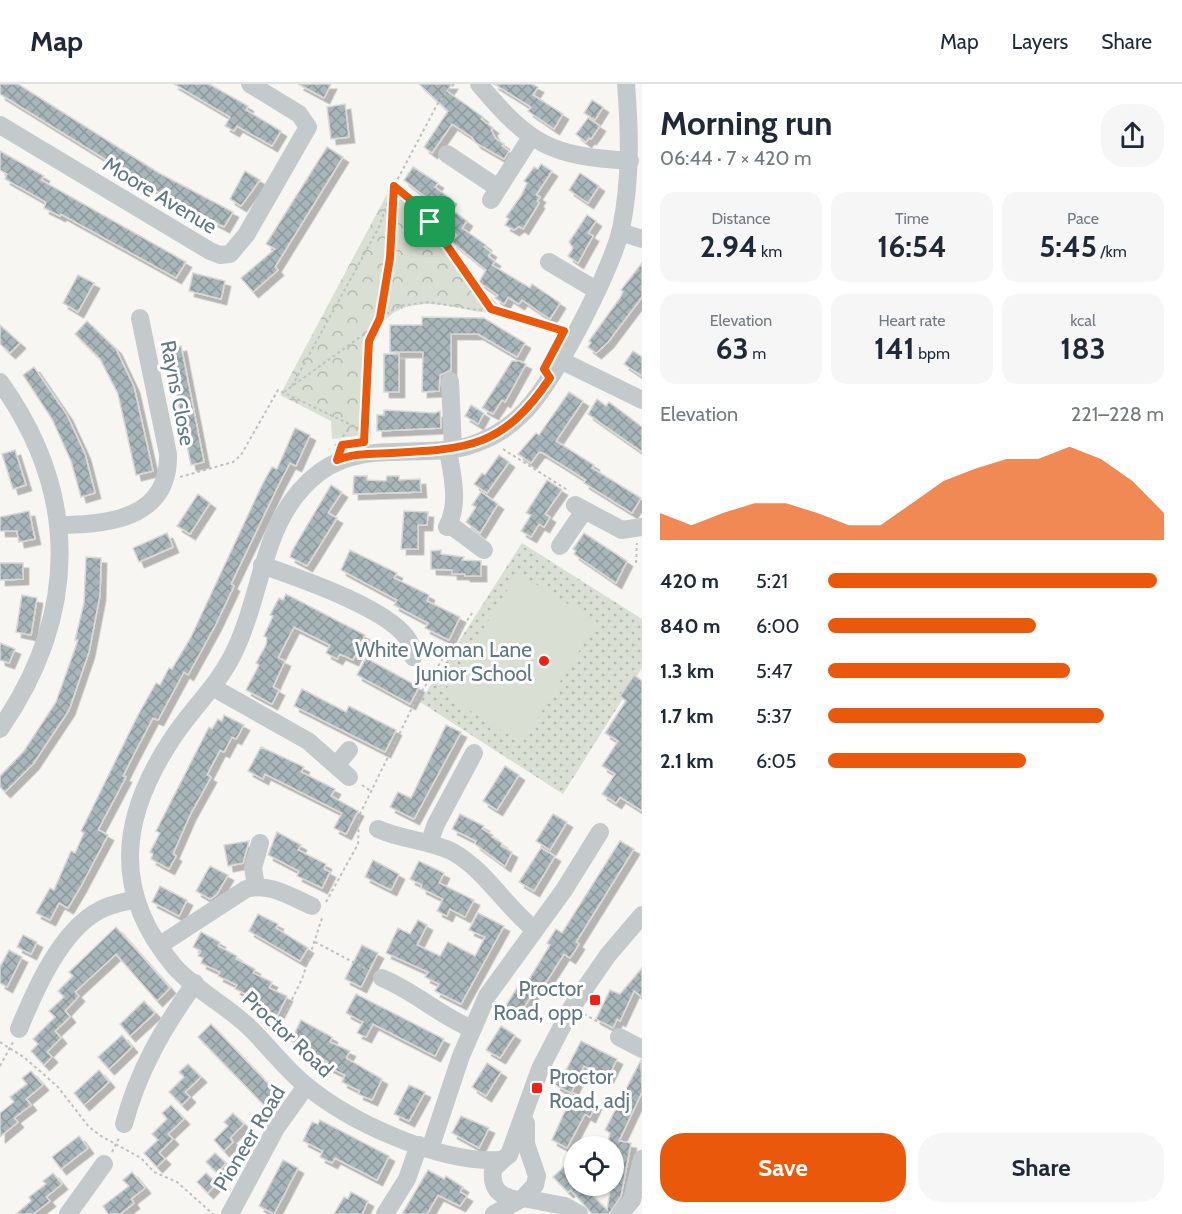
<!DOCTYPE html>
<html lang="en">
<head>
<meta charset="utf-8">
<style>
	:root { --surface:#fff; --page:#f6f6f7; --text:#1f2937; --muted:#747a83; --line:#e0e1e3; --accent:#ea580c }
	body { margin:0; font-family:Cabin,sans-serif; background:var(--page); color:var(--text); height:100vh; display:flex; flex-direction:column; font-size:22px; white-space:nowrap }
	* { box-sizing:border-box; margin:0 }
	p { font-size:20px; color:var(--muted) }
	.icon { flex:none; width:33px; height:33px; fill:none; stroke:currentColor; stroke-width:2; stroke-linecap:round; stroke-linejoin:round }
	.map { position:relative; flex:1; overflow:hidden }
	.drawer { display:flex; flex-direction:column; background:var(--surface); width:540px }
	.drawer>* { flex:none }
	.fabs { position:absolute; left:564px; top:1052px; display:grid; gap:12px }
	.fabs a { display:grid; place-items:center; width:60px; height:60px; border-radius:50%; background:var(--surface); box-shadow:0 2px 4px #0004; font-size:30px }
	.pin { position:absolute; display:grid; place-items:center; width:51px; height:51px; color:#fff; margin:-26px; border-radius:12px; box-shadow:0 3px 9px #0006 }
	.round { display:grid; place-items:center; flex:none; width:63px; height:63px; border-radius:24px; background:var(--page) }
	.summary { display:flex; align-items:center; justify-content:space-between; height:102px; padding:0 18px }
	h1 { font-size:33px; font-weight:700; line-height:45px }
	.figures { display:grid; grid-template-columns:repeat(3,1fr); gap:9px; height:102px; padding:6px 18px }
	.figures div { display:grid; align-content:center; border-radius:15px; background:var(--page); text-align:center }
	.figures b { font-size:30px; font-weight:700 }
	.figures small { font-size:16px; font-weight:400 }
	.figures p { font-size:16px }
	.chart { height:168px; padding:12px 18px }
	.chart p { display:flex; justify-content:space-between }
	.chart svg { width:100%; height:108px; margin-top:6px; fill:var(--accent); opacity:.7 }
	.cta { display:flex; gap:12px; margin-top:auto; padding:12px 18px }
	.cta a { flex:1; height:69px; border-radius:24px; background:var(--accent); color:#fff; font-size:24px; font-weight:700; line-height:69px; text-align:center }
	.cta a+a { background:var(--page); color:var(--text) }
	ul { padding:0 18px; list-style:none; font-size:20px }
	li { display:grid; grid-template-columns:96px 72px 1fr; align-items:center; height:45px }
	li i { height:15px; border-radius:8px; background:var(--accent) }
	header { display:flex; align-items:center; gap:36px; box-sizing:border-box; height:84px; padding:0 30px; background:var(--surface); border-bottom:2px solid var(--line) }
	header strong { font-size:28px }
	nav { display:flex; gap:33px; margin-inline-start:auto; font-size:21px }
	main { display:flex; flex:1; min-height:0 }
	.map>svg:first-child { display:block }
	.grass { fill:url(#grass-dots) }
	.park { fill:url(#park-crowns) }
	.garden { fill:#dadfd3 }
	.building { fill:url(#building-cross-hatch); stroke:#d8d8d5; stroke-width:1.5; filter:url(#shadow) }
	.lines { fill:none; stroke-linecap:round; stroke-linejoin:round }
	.path { stroke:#bdc1c2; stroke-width:2; stroke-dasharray:3 3; stroke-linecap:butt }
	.minor { stroke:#c4cacc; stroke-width:18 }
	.route-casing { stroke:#fff; stroke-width:12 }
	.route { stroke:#ea580c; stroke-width:8 }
	.poi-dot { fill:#f61e14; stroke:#fff; stroke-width:2 }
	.labels { text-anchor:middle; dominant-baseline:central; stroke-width:6; stroke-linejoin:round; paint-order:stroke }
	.street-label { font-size:21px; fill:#5e7981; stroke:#fff }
	.poi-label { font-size:21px; fill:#5e7981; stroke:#fff; text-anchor:end }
</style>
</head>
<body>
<header>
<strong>Map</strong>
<nav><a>Map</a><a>Layers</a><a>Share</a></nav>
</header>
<main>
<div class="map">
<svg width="642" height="1130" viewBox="0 0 642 1130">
	<defs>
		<pattern id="grass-dots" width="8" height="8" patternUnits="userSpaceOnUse" patternTransform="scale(1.5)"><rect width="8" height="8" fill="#dadfd3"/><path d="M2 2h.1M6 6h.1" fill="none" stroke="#b4bab1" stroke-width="1.8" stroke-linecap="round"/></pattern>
		<pattern id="park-crowns" width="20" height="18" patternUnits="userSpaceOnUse" patternTransform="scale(1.5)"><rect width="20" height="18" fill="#dadfd3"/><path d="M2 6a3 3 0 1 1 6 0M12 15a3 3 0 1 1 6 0" fill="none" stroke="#b4bab1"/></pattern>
		<pattern id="building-cross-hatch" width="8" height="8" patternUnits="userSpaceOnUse" patternTransform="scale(1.5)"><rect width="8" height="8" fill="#a9b6b9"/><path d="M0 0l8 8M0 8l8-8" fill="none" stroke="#8d999c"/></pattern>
		<filter id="shadow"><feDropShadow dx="5.5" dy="5.5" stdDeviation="0" flood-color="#0004"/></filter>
	</defs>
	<rect width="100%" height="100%" fill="#f7f6f3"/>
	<!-- grass -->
	<path class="grass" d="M522,459L642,535V584L563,710L420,618Z"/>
	<!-- park -->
	<path class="park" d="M394,97L426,124L461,171L478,199L502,225L499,229C475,230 454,220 430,220C354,220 370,296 371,350L332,355L331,337L280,311Z"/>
	<!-- garden -->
	<path class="garden" d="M518,489L597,538L522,659L443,610Z"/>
	<!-- building -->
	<g class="building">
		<path d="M0,0H18L159,89L233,128L224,143L158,108L0,10Z"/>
		<path d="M174,0H209L248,22L246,26L281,47L272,62L237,42L234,47L225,42L230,33Z"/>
		<path d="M298,0H331L324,14Z"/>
		<path d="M419,0H452L447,7L483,33L481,35L493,44L491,46L496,55L504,60L502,62L509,67L504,75L476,59L472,53L452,40L432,69L424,63L448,27Z"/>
		<path d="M494,0H532L538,3L533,11L563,30L554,45L528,27L531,23Z"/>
		<path d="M592,16L603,23L595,36L584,29Z"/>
		<path d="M345,20L349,53L331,55L327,23Z"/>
		<path d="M588,34L600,42L591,55L589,54L586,58L576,50Z"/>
		<path d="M327,63L343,73L275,183L278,186L253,208L241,194L275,165L266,160Z"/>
		<path d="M0,67L44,92L41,96L186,178L176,194L61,130L60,132L44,124L46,118L5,95L7,90L0,86Z"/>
		<path d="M541,80L552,87L536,111L540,113L537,117L539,119L523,145L519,142L514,146L505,141L509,135L506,133L521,112L527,99L524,97L534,83L538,85Z"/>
		<path d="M413,83L438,99L435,103L451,115L441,130L424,118L427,114L404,96Z"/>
		<path d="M245,87L260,96L241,122L230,115Z"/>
		<path d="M580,89L599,102L588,119L569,106Z"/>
		<path d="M448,123L467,137L462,144L486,161L484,163L491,168L488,172L495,177L492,181L530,204L532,200L560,219L550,235L522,216L519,220L508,213L504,220L495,214L498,211L479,198L486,186L452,158L457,151L448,145L452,140L441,132Z"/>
		<path d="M587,131L596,137L588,149L593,152L578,179L568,172L573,164L569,158Z"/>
		<path d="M642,179V213L608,258L596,269L588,263L591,259L589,257L620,214L623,208L621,206Z"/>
		<path d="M193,189L225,197L221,215L189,207Z"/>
		<path d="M78,191L94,199L78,228L63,219Z"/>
		<path d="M422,233L484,234L525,259L517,273L478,250H451V286L440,291L439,307L422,308L423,268H390V241H422Z"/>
		<path d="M87,237L116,265L134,303L153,387L136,391L118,310L100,275L75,250Z"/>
		<path d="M0,241L20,259L10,269L0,260Z"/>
		<path d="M181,262L204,378L191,381L167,265Z"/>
		<path d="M633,267L642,273V292L624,280Z"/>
		<rect x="384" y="270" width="15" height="38"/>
		<path d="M512,277H520L526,280L505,318L502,316L493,330L482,324Z"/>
		<path d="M34,283L67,331L85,370L95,409L81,413L71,377L52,335L23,291Z"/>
		<path d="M569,308L583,317L556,357L594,381L592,384L641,414L632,429L584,399L586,396L543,369L539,368L531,379L518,370L536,349L539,351Z"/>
		<path d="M597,315L606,322L609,318L642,343V368L588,330Z"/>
		<path d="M471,321L484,329L478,340L465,332Z"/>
		<path d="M384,326L435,329L440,327L441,344L377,347V331H384Z"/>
		<path d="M295,344L310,351L296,382L290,379L279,400L231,500L234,502L215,542L188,591L184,588L158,636L153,634L134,670L123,692L126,693L98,746L108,751L81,802L68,824L59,819L50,836L36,829L50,804L54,806L71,767L75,769L84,749L81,747L88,733L137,633L156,599L160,601L169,584L172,585L191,553L262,401L272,383L277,385Z"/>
		<path d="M15,366L26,401L13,405L2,370Z"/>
		<path d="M499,371L509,378L487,409L474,400L482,389L485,391Z"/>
		<path d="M354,392H367V396L386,397L387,392H399V396L420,395L421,408L353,410Z"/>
		<path d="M547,396L562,406L545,430L550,433L544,443L539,440L531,453L521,447L531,431L526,429Z"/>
		<path d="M331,401L342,408L328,429L337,434L307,482L290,473L292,467Z"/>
		<path d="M481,408L498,420L480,449L466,438L476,423L472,421Z"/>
		<path d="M198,410L210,419L190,450L177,442Z"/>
		<path d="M29,427L35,455L19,458L17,447H0V433Z"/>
		<path d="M404,427L428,428L427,441H418V465H401Z"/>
		<path d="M167,449L173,463L139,478L133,464Z"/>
		<path d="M584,449L627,477L616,499L574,470L576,467L573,465Z"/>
		<path d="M350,466L397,489L394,494L429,511L427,517L460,533L449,556L425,544L428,539L394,521L397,516L341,486Z"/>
		<path d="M441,466V470L464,473L462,476L481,477V492H465V490H452V486L431,485V467Z"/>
		<path d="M86,473L101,474L100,511L89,568L69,626L33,680L5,708L0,703V692L24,667L56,618L78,556H75L84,519Z"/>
		<path d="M0,479H23V495L0,496Z"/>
		<path d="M286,510L365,551L353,576L340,570L337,575L326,569L330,561L294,543L278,574L285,577L273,603L279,606L272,620L246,606L259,581L256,579L266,561L267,554L264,552L273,532L270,531L279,514L283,516Z"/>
		<path d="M22,511L37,514L31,551L16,548Z"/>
		<path d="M0,559L15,565L9,579L0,576Z"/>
		<path d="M366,574L419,603L410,620L357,591Z"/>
		<path d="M634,591L642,597V727L620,713L616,719L602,710L615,690L602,682L618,657L605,649L626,617L620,612Z"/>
		<path d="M302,605L346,628L349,622L396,646L385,668L294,622Z"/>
		<path d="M224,631L244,641L236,655L232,653L224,668L220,666L207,691L211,693L190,731L173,770L176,772L169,785L151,775L153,770L150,768L160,749L156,747L209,643L212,645L218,635L222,637Z"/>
		<path d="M446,641L461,648L414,735L390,723L398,708L411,714Z"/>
		<path d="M261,663L304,683L301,688L335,705L331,712L358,727L346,750L334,744L342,729L265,690L263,695L248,687Z"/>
		<path d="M505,682L519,691L497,726L483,717Z"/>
		<path d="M460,730L484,742L482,745L493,751L492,753L502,759L501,762L512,768L505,782L475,760L476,757L452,745Z"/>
		<path d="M553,730L567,738L550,766L536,757Z"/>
		<path d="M277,748L301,761L298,766L326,780L324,785L330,788L322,804L297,792L299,787L268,771Z"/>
		<path d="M249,757L243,779L228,782L224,761Z"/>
		<path d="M620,757L634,765L576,858L579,860L570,874L564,870L543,903L539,900L519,931L505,923L520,899L525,902L550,861L547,859L556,845L562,849Z"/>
		<path d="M541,764L555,772L534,807L519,798Z"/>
		<path d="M373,776L399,790L391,806L365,793Z"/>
		<path d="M419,777L444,789L439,799L474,816L465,833L450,825L447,832L437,827L443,815L421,804L422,801L410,795Z"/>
		<path d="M210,782L228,791L217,810L210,815L196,807Z"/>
		<path d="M160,802L187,816L179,832L152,818Z"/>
		<path d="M478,829L504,842L461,920L435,907L439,900L425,893L428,888L386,869L398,844L410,850L418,836L427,841L417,861L440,872L448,858L475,872L485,853L469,846Z"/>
		<path d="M258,830L278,840L276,844L308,864L300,877L249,847Z"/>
		<path d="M116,843L170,904L157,917L116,870L75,908L79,912L65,927L70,933L55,947L61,954L47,968L52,973L44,981L31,967L38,960L33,955L55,933L49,927L64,913L58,907L73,892L69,888Z"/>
		<path d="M201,848L220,858L218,862L237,872L236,875L255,885L253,889L272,898L269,904L287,912L277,932L252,918L254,914L235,905L237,901L218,892L220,888L201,879L203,874L198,872L201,867L193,863Z"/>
		<path d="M23,851L37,858L31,870L17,863Z"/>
		<path d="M362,861L378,869L361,903L345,895Z"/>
		<path d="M9,866L22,873L7,903L0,899V883Z"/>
		<path d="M642,884V913L634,907L620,937L617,935L613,944L596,935L610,906L620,910Z"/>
		<path d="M356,910L444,955L435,972L373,940L366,953L357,949L363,938L346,929Z"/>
		<path d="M144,917L155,929L130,952L120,940Z"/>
		<path d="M301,936L332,953L330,958L350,967L346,974L382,995L372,1016L358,1010L360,1007L342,998L345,991L326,982L328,978L291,957Z"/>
		<path d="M211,940L276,1008L264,1021L198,953Z"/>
		<path d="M501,942L515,951L500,974L486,966Z"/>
		<path d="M122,951L132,963L109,985L98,973Z"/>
		<path d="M581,957L617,975L608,993L584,982L571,1009L555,1001L561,989L564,990Z"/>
		<path d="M641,976L642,1008L619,1057L631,1059L621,1112L609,1130H592L571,1106L568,1108L553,1093L569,1078L574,1084V1101H582L607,1126L611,1101H614V1062H607L610,1049L605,1046Z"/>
		<path d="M487,979L501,988L486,1012L472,1003Z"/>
		<path d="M188,980L201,993L185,1008L190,1013L182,1021L169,1008L184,993L179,988Z"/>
		<path d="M99,986L109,998L84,1021L74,1009Z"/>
		<path d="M31,987L43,1001L26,1015L31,1021L14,1034L18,1038L0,1053V1029L14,1018L10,1013L27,1000L22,994Z"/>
		<path d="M409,1001L425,1008L409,1037L394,1030Z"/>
		<path d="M573,1009L596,1020L590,1033L585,1030L567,1064L552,1056Z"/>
		<path d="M171,1021L184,1035L168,1050L173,1055L159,1069L165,1075L157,1083L144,1069L158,1056L152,1050L167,1035L162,1029Z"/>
		<path d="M233,1029L244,1040L230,1054L233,1058L224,1067L214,1056L228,1042L224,1038Z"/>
		<path d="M461,1032L489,1044L479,1064L452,1049Z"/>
		<path d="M320,1036L389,1072L377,1096L335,1074L332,1079L320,1073L323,1067L303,1057L312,1038L318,1040Z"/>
		<path d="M79,1052L88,1064L61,1085L52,1073Z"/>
		<path d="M215,1069L226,1079L217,1089L206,1078Z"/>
		<path d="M283,1076L298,1084L274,1130L259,1122Z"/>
		<path d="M428,1086L444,1095L446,1092L463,1103L460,1108L467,1112L460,1122L438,1111L427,1130H402Z"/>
		<path d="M132,1088L145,1104L131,1115L134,1119L120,1130H108L103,1122L129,1102L123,1096Z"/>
		<path d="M53,1089L62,1100L46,1113L50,1117L33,1130H16L31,1117L29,1113L46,1100L43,1097Z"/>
		<path d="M206,1089L217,1099L208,1109L197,1098Z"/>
		<path d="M351,1108L368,1117L362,1130H334L344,1113L348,1115Z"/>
	</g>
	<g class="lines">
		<!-- path -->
		<g class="path">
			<path d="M454,0L438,19L394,102L421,125L490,225"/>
			<path d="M380,234L390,174L394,109"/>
			<path d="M292,302L378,145L394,102"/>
			<path d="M284,308L374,243"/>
			<path d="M364,356L369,257L380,234L399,222L429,218L477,226L491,225L559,245"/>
			<path d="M335,362L352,341"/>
			<path d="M503,365L569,407"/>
			<path d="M180,393L233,378L241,371L278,306L364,347"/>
			<path d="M636,479L637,459"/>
			<path d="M362,701L372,708"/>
			<path d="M326,818L358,760L359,732L415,618L472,529"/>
			<path d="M315,858L368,886"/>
			<path d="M584,930L607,943"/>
			<path d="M276,948L302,895L322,834"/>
			<path d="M0,958L25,974L58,1003L89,1043L101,1052L141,1074L154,1088L177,1098L213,1130"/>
			<path d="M0,982L13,958"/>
			<path d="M112,1068L119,1054"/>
		</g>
		<!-- minor -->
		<g class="minor">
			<path d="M479,0C530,61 550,72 630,77"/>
			<path d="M0,41L210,167L220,171L230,170L246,151L308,43L299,30L250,0"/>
			<path d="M447,70L498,104"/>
			<path d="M491,116L531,53"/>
			<path d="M620,148L642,155"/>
			<path d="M549,178L596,206"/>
			<path d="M560,276L642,316"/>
			<path d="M450,297L453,365"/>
			<path d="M0,298C81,411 78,532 0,645"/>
			<path d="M575,421L622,446L642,443"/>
			<path d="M449,440L484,466"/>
			<path d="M58,441C109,441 170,434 168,370L140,234"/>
			<path d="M447,443C460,420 452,390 448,366"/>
			<path d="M560,462L584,427"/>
			<path d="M262,481C296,493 395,526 410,559C412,563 412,569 413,573"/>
			<path d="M214,604L308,657L349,693"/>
			<path d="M337,680L349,666"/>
			<path d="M378,745C402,756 429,756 453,768C485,786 505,822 534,845"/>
			<path d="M429,759L436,740L474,669"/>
			<path d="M256,802L253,784L260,759"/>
			<path d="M160,861L246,805C269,798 291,813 312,822"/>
			<path d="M382,894C414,907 439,931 472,945"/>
			<path d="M19,945C35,906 61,846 100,826C111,820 124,818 136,815"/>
			<path d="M619,953L642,965"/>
			<path d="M124,1040C138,987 163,944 195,899"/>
			<path d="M430,1065L461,972L487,912L564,806L600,748"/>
			<path d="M509,1071L540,985L572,923L608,871L642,831"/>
			<path d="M507,1072L493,1085C491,1104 498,1112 517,1116"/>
			<path d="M500,1076C439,1079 351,1039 304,1000C284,983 269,963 251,945C228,922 195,906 174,882C112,808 120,735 170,658C191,624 219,602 236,564C264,505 262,431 320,388C362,356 419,375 468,362C487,356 506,346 520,332C552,303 611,188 621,145C631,96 630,49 626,0"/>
			<path d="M523,1114L565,1122L579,1130"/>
			<path d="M68,1130L104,1080"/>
			<path d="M230,1130L276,1044L306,1002"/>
			<path d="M385,1130L407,1095L419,1061"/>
			<path d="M494,1130L523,1114L535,1101L537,1092L526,1060V1039"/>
			<path d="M620,1130L632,1116L642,1075"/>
		</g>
	</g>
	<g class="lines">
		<!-- route casing -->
		<g class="route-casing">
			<path id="route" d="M394,102L421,124L491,225L564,247L544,285L550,294C504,363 469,365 392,369C373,370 354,369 337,376L342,361L364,358L369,257L380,234L390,174Z"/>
		</g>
		<!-- route -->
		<use href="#route" class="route"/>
	</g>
	<!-- markers -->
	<g class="poi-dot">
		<circle cx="544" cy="577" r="6"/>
		<rect x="589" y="910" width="12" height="12" rx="3"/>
		<rect x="531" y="998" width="12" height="12" rx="3"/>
	</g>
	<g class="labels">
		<!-- street labels -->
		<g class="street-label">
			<text transform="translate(160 111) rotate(31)">Moore Avenue</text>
			<text transform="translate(178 309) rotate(79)">Rayns Close</text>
			<text transform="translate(288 950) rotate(43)">Proctor Road</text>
			<text transform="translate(249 1054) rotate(-59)">Pioneer Road</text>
		</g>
		<!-- poi labels -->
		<g class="poi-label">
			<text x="532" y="565">White Woman Lane<tspan x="532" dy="24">Junior School</tspan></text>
			<text x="583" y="904">Proctor<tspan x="583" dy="24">Road, opp</tspan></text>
			<text x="549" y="992" text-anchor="start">Proctor<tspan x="549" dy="24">Road, adj</tspan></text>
		</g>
	</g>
</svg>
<div class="fabs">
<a><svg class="icon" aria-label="locate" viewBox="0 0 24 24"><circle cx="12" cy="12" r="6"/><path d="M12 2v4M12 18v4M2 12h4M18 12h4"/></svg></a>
</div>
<div class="pin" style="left:430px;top:138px;background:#1e9e55"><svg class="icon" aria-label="arrive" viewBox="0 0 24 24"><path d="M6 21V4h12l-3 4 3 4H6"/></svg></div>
</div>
<section class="drawer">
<div class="summary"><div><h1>Morning run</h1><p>06:44 · 7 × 420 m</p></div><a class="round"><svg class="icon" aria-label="share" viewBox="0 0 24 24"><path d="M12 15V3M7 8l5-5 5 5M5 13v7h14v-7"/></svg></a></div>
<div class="figures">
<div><p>Distance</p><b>2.94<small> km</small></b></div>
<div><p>Time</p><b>16:54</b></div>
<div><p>Pace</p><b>5:45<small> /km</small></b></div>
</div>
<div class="figures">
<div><p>Elevation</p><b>63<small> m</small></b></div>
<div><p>Heart rate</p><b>141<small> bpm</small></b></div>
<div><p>kcal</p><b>183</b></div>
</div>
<div class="chart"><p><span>Elevation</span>221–228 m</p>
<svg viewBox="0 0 160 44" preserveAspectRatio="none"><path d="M0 44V33L10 38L20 33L30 29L40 29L50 33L60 38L70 38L80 29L90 20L100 15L110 11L120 11L130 6L140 11L150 20L160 33V44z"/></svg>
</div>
<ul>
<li><b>420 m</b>5:21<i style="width:98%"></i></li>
<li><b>840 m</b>6:00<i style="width:62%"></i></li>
<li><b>1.3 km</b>5:47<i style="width:72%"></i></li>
<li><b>1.7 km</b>5:37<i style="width:82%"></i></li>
<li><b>2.1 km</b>6:05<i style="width:59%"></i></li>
</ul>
<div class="cta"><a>Save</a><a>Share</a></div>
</section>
</main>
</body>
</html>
